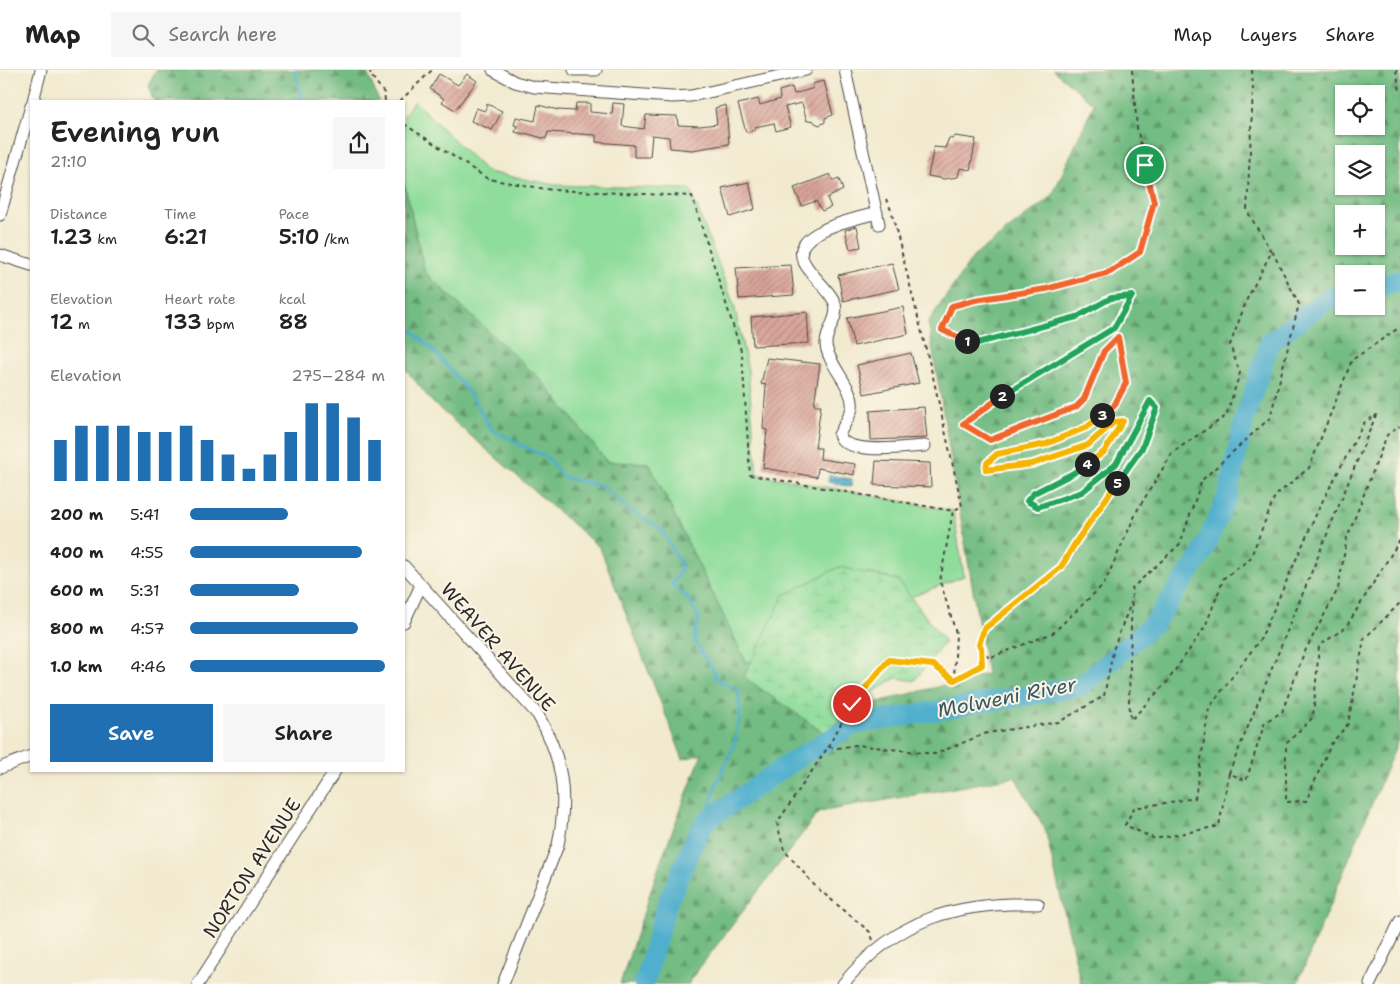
<!DOCTYPE html>
<html lang="en">
<head>
<meta charset="utf-8">
<style>
	:root { --surface:#fff; --page:#f6f6f6; --text:#222; --muted:#767676; --line:#e0e0e0; --accent:#1f6fb2 }
	body { margin:0; font-family:"Shantell Sans",sans-serif; background:var(--page); color:var(--text); height:100vh; display:flex; flex-direction:column; font-size:19px; white-space:nowrap }
	* { box-sizing:border-box; margin:0 }
	p { font-size:16px; color:var(--muted) }
	.icon { flex:none; width:28px; height:28px; fill:none; stroke:currentColor; stroke-width:2; stroke-linecap:round; stroke-linejoin:round }
	.map { position:relative; flex:1; overflow:hidden }
	.panel { position:absolute; left:30px; top:30px; width:375px; height:672px; display:flex; flex-direction:column; background:var(--surface); border-radius:0px; box-shadow:0 1px 4px #0004 }
	.panel>* { flex:none }
	.tools { position:absolute; left:1335px; top:15px; display:grid; gap:10px }
	.tools a { display:grid; place-items:center; width:50px; height:50px; border-radius:0px; background:var(--surface); box-shadow:0 1px 4px #0004; font-size:25px }
	.pin { position:absolute; display:grid; place-items:center; width:42px; height:42px; color:#fff; margin:-21px; border:2px solid #fff; border-radius:50%; box-shadow:0 1px 5px #0007 }
	.km { position:absolute; width:25px; height:25px; margin:-12px; border-radius:50%; background:#222; color:#fff; font-size:14px; line-height:25px; text-align:center }
	.round { display:grid; place-items:center; flex:none; width:52px; height:52px; border-radius:0px; background:var(--page) }
	.summary { display:flex; align-items:center; justify-content:space-between; height:85px; padding:0 20px }
	h1 { font-size:28px; font-weight:600; line-height:38px }
	.metrics { display:grid; grid-template-columns:repeat(3,1fr); gap:8px; height:85px; padding:5px 20px }
	.metrics div { display:grid; align-content:center }
	.metrics b { font-size:21px; font-weight:600 }
	.metrics small { font-size:14px; font-weight:400 }
	.metrics p { font-size:14px }
	.chart { height:140px; padding:10px 20px }
	.chart p { display:flex; justify-content:space-between }
	.chart svg { width:100%; height:90px; margin-top:5px; stroke:var(--accent); stroke-width:6 }
	.primary-button { display:flex; gap:10px; margin-top:auto; padding:10px 20px }
	.primary-button a { flex:1; height:58px; border-radius:0px; background:var(--accent); color:#fff; font-size:20px; font-weight:600; line-height:58px; text-align:center }
	.primary-button a+a { background:var(--page); color:var(--text) }
	ul { padding:0 20px; list-style:none; font-size:16px }
	li { display:grid; grid-template-columns:80px 60px 1fr; align-items:center; height:38px }
	li i { height:12px; border-radius:6px; background:var(--accent) }
	header { display:flex; align-items:center; gap:30px; box-sizing:border-box; height:70px; padding:0 25px; background:var(--surface); border-bottom:1px solid var(--line) }
	header strong { font-size:24px }
	nav { display:flex; gap:28px; margin-inline-start:auto; font-size:18px }
	.search { width:350px; height:45px; background:var(--page); display:flex; align-items:center; gap:12px; box-sizing:border-box; padding:0 18px; border-radius:0px; color:var(--muted); font-size:19px }
	.map>svg:first-child { display:block }
	.green { fill:#8fdd9b; stroke:#5d8463 }
	.forest { fill:url(#forest-firs); stroke:#4f7457; fill-rule:evenodd }
	.wetland { fill:url(#wetland-marsh); stroke:#5d8463 }
	.water { fill:url(#water-rules); stroke:#3d6d7c }
	.lines { fill:none; stroke-linecap:round; stroke-linejoin:round }
	.stream { stroke:#4fafcd; stroke-width:3 }
	.river { stroke:#4fafcd; stroke-width:20 }
	.building { fill:url(#building-hatch) }
	.minor-casing { stroke:#494844; stroke-width:13 }
	.path { stroke:#494844; stroke-width:2; stroke-dasharray:4 4; stroke-linecap:butt }
	.minor { stroke:#fff; stroke-width:11 }
	.split-1-casing { stroke:#fff; stroke-width:10 }
	.split-2-casing { stroke:#fff; stroke-width:10 }
	.split-3-casing { stroke:#fff; stroke-width:10 }
	.split-4-casing { stroke:#fff; stroke-width:10 }
	.split-5-casing { stroke:#fff; stroke-width:10 }
	.split-6-casing { stroke:#fff; stroke-width:10 }
	.split-1 { stroke:#f0652b; stroke-width:6 }
	.split-2 { stroke:#22a559; stroke-width:6 }
	.split-3 { stroke:#f0652b; stroke-width:6 }
	.split-4 { stroke:#f5b400; stroke-width:6 }
	.split-5 { stroke:#22a559; stroke-width:6 }
	.split-6 { stroke:#f5b400; stroke-width:6 }
	.labels { text-anchor:middle; dominant-baseline:central; stroke-width:4; stroke-linejoin:round; paint-order:stroke }
	.street-label { font-size:19px; fill:#2b2b2b; stroke:#fcf5e5 }
	.water-label { font-size:20px; font-style:italic; fill:#385964; stroke:#fcf5e5 }
</style>
</head>
<body>
<header>
<strong>Map</strong>
<div class="search"><svg class="icon" aria-label="search" viewBox="0 0 24 24"><circle cx="10" cy="10" r="6"/><path d="M15 15l6 6"/></svg>Search here</div>
<nav><a>Map</a><a>Layers</a><a>Share</a></nav>
</header>
<div class="map">
<svg width="1400" height="914" viewBox="0 0 1400 914">
	<defs>
		<pattern id="forest-firs" width="22" height="20" patternUnits="userSpaceOnUse" patternTransform="scale(1.25)"><rect width="22" height="20" fill="#73bc83"/><path d="M5 1l3.5 6h-7zM16 11l3.5 6h-7z" fill="#5f996b"/></pattern>
		<pattern id="wetland-marsh" width="20" height="14" patternUnits="userSpaceOnUse" patternTransform="scale(1.25)"><rect width="20" height="14" fill="#8fdd9b"/><path d="M1 5h8M5 5V1M11 12h8M15 12V8" fill="none" stroke="#7cbe86"/></pattern>
		<pattern id="water-rules" width="6" height="5" patternUnits="userSpaceOnUse" patternTransform="scale(1.25)"><rect width="6" height="5" fill="#4fafcd"/><path d="M0 2.5h6" fill="none" stroke="#428fa7"/></pattern>
		<pattern id="building-hatch" width="6" height="6" patternUnits="userSpaceOnUse" patternTransform="scale(1.25)"><rect width="6" height="6" fill="#d9a499"/><path d="M-1 1l2-2M0 6l6-6M5 7l2-2" fill="none" stroke="#b0867d"/></pattern>
	</defs>
	<rect width="100%" height="100%" fill="#fcf5e5"/>
	<filter id="ink" filterUnits="userSpaceOnUse"><feTurbulence type="fractalNoise" baseFrequency=".02" numOctaves="2"/><feDisplacementMap in="SourceGraphic" scale="10" xChannelSelector="R" yChannelSelector="G"/><feConvolveMatrix kernelMatrix="1 2 1 2 8 2 1 2 1" color-interpolation-filters="sRGB"/></filter>
	<filter id="wash" filterUnits="userSpaceOnUse"><feTurbulence type="fractalNoise" baseFrequency=".0096" numOctaves="4" result="noise"/><feDisplacementMap in="SourceGraphic" scale="20" xChannelSelector="R" yChannelSelector="G"/><feGaussianBlur stdDeviation="1.12" result="paint"/><feColorMatrix in="noise" values="0 0 0 0 0 0 0 0 0 0 0 0 0 0 0 0 0 1.4 0 .05"/><feComposite in="paint" operator="in"/></filter>
	<g filter="url(#wash)">
		<rect width="100%" height="100%" fill="#f1eacf"/>
		<!-- green -->
		<path class="green" d="M414,31L487,102L556,115L690,119L734,235L748,300L757,404L953,441L964,506L746,593L649,393L607,392L543,312L425,203L404,112V45Z"/>
		<!-- forest -->
		<g class="forest">
			<path d="M156,0H366L379,31H154L148,15Z"/>
			<path d="M1053,0H1400V666L1297,914H1081L1045,759L1015,707L819,742L690,910L689,914H620L660,793L702,684L683,689L600,478L433,333L404,297V112L425,203L543,312L607,392L649,393L746,592L850,573L852,634L804,651L987,604L928,252L974,186L1052,126L1094,34ZM1344,24H1376V56H1344ZM1344,84H1376V116H1344ZM1344,144H1376V176H1344ZM1344,204H1376V236H1344Z"/>
		</g>
		<!-- wetland -->
		<path class="wetland" d="M839,497L898,510L945,572L914,611L896,608L873,622L824,663L744,607L784,525Z"/>
		<!-- water -->
		<path class="water" d="M829,405L852,409L851,417L828,412Z"/>
		<g class="lines">
			<!-- stream -->
			<g class="stream">
				<path d="M294,0L304,31"/>
				<path d="M404,246L410,259L435,282L471,325L492,360L547,388L565,408L602,416L628,439L662,460L682,497L672,516L687,527L699,547C698,554 694,563 695,570C698,585 715,593 715,608L738,620L740,644L734,675L716,715L706,751"/>
			</g>
			<!-- river -->
			<g class="river">
				<path d="M1376,218L1400,210"/>
				<path d="M644,914L667,834L696,767L706,751L793,691L853,655L1081,616L1154,553L1201,486L1228,425L1243,354L1270,272L1329,228L1344,225"/>
			</g>
		</g>
		<g id="blocks">
			<!-- building -->
			<g class="building">
				<path d="M439,4L458,15L467,4L477,11L455,40L442,32L444,29L430,19Z"/>
				<path d="M824,11L833,45L825,48V52L820,55L815,53L813,50L807,51L802,33L785,37L791,57L776,61L774,53L755,57V60L746,62L738,34L758,29L760,35L780,29L779,21L792,17L794,24L814,18L812,14Z"/>
				<path d="M576,33H590V42L612,44L613,33L624,34L622,56L644,59L646,45L677,46L678,55L700,56L717,54L715,38L726,35L729,74L692,80L670,78L669,67L652,65L650,87H634V75L596,72V65L548,62L546,69L525,63L524,64L515,62L517,56L514,55L516,47L535,51L538,35L558,40L575,41Z"/>
				<path d="M487,34L502,41L492,60L471,51L476,38L485,41Z"/>
				<path d="M955,66L976,69L970,100L960,98L958,107L944,109L928,106L934,77L945,78L949,68L953,69Z"/>
				<path d="M830,104L833,111L839,109L843,120L827,128L831,137L822,141L816,131L802,136L794,118Z"/>
				<path d="M749,112L755,139L730,147L722,118Z"/>
				<path d="M857,156L861,177L850,179L845,160Z"/>
				<path d="M892,193L899,219L843,231L838,205Z"/>
				<path d="M791,195L794,225L739,229L736,198Z"/>
				<path d="M903,237L908,264L854,276L847,248Z"/>
				<path d="M807,242L809,273L753,276L751,247Z"/>
				<path d="M911,283L919,313L864,324L857,295Z"/>
				<path d="M767,288L820,294L814,335H821L815,378H821L820,389L855,394L854,405L818,398L817,407L763,398L767,360L763,359L766,315L761,314Z"/>
				<path d="M924,337L927,368L871,370L870,341Z"/>
				<path d="M876,391L930,393L931,417L874,415Z"/>
			</g>
		</g>
	</g>
	<g filter="url(#ink)">
		<use href="#blocks" fill-opacity="0" stroke="#494844" stroke-width="1"/>
		<g class="lines">
			<!-- minor casing -->
			<g class="minor-casing">
				<g id="minor">
					<path d="M493,0L515,12L534,17L672,27L691,26L806,0"/>
					<path d="M574,0H596"/>
					<path d="M845,0L879,154"/>
					<path d="M33,31L41,0"/>
					<path d="M877,143C859,148 787,162 804,192C811,206 826,216 834,231C841,247 825,260 826,275C828,295 855,318 852,338C850,347 843,356 839,365C846,386 907,377 925,376"/>
					<path d="M0,145L31,36"/>
					<path d="M0,185L31,195"/>
					<path d="M404,496L538,645C563,688 568,726 558,775L503,914"/>
					<path d="M404,552L421,515"/>
					<path d="M0,698L31,686"/>
					<path d="M198,914L335,701"/>
					<path d="M843,914C897,848 956,832 1038,834"/>
					<path d="M1370,914L1400,851"/>
				</g>
			</g>
			<!-- path -->
			<g class="path">
				<path d="M371,0L370,4L384,23L385,31"/>
				<path d="M1132,0L1137,58L1154,132L1140,182L1110,202L1046,219L975,230L952,236L942,260L974,274L1077,247L1111,228L1132,226L1114,258L1016,317L963,354L990,370L1076,337L1084,329L1104,281L1118,267L1126,313L1114,336L1087,357L1046,374L997,384L987,393L985,400L1031,394L1088,375L1114,353L1123,351L1104,382L1072,404L1034,423L1027,431L1038,437L1082,422L1116,394L1150,331L1157,337L1142,378L1076,472L1061,497L985,559L979,575L989,588L1053,563L1104,514L1138,439L1173,382L1226,346L1240,303L1230,275L1247,229L1272,181L1299,234L1270,348L1202,410L1180,474L1132,518L1129,631L1131,650L1167,612L1205,557L1224,508L1250,489L1275,426L1309,398L1352,290L1400,257"/>
				<path d="M1252,0L1253,20L1247,141L1271,181"/>
				<path d="M1396,0L1400,21"/>
				<path d="M400,31L432,0"/>
				<path d="M404,54L488,109L552,120L692,126L742,284L750,405L953,441L940,511L956,563L954,610"/>
				<path d="M886,129L891,140L933,307L962,436L953,441"/>
				<path d="M1400,470L1346,557L1319,576L1313,647L1286,674V732L1306,731L1331,674L1348,654L1364,569L1400,533"/>
				<path d="M828,677L852,634L889,590L933,595L954,610L982,595L981,577"/>
				<path d="M1229,703L1219,756L1155,769L1125,755L1134,738L1195,728L1209,638L1261,568L1320,436L1364,353L1376,345L1229,703L1246,711L1265,652L1282,642L1304,583L1338,519L1347,468L1387,365L1400,356"/>
				<path d="M873,870L870,862L816,817L784,780L777,753L828,677L838,678L856,675L935,684L987,663L1059,652L1104,626L1114,577L1131,533"/>
			</g>
			<!-- minor -->
			<use href="#minor" class="minor"/>
		</g>
	</g>
	<g class="lines" filter="url(#ink)">
		<!-- split-1 casing -->
		<g class="split-1-casing">
			<path id="split-1" d="M967,271L942,260L952,236L975,230L1046,219L1110,202L1140,182L1154,132L1145,95"/>
		</g>
		<!-- split-2 casing -->
		<g class="split-2-casing">
			<path id="split-2" d="M967,271L974,274L1077,247L1111,228L1132,226L1114,258L1002,326"/>
		</g>
		<!-- split-3 casing -->
		<g class="split-3-casing">
			<path id="split-3" d="M1002,326L963,354L990,370L1076,337L1084,329L1104,281L1118,267L1126,313L1114,336L1102,345"/>
		</g>
		<!-- split-4 casing -->
		<g class="split-4-casing">
			<path id="split-4" d="M1087,394L1104,382L1123,351L1114,352L1088,375L1032,394L986,400L987,393L997,384L1046,374L1087,357L1102,345"/>
		</g>
		<!-- split-5 casing -->
		<g class="split-5-casing">
			<path id="split-5" d="M1087,394L1072,404L1034,423L1027,431L1038,437L1082,422L1116,394L1150,331L1157,338L1142,378L1117,413"/>
		</g>
		<!-- split-6 casing -->
		<g class="split-6-casing">
			<path id="split-6" d="M852,634L889,590L933,595L954,610L982,595L981,577L979,575L984,559L1061,497L1076,472L1117,413"/>
		</g>
		<!-- split-1 -->
		<use href="#split-1" class="split-1"/>
		<!-- split-2 -->
		<use href="#split-2" class="split-2"/>
		<!-- split-3 -->
		<use href="#split-3" class="split-3"/>
		<!-- split-4 -->
		<use href="#split-4" class="split-4"/>
		<!-- split-5 -->
		<use href="#split-5" class="split-5"/>
		<!-- split-6 -->
		<use href="#split-6" class="split-6"/>
	</g>
	<g class="labels">
		<!-- street labels -->
		<g class="street-label">
			<text transform="translate(498 577) rotate(49)">WEAVER AVENUE</text>
			<text transform="translate(252 798) rotate(-57)">NORTON AVENUE</text>
		</g>
		<!-- water labels -->
		<g class="water-label">
			<text transform="translate(1007 627) rotate(-11)">Molweni River</text>
		</g>
	</g>
</svg>
<div class="tools">
<a><svg class="icon" aria-label="locate" viewBox="0 0 24 24"><circle cx="12" cy="12" r="6"/><path d="M12 2v4M12 18v4M2 12h4M18 12h4"/></svg></a>
<a><svg class="icon" aria-label="layers" viewBox="0 0 24 24"><path d="M12 4l9 5-9 5-9-5zM3 14l9 5 9-5"/></svg></a>
<a>+</a>
<a>−</a>
</div>
<div class="pin" style="left:1145px;top:95px;background:#1e9e55"><svg class="icon" aria-label="arrive" viewBox="0 0 24 24"><path d="M6 21V4h12l-3 4 3 4H6"/></svg></div>
<div class="pin" style="left:852px;top:634px;background:#d93025"><svg class="icon" aria-label="check" viewBox="0 0 24 24"><path d="M5 12l5 5 9-10"/></svg></div>
<b class="km" style="left:967px;top:271px">1</b>
<b class="km" style="left:1002px;top:326px">2</b>
<b class="km" style="left:1102px;top:345px">3</b>
<b class="km" style="left:1087px;top:394px">4</b>
<b class="km" style="left:1117px;top:413px">5</b>
<section class="panel">
<div class="summary"><div><h1>Evening run</h1><p>21:10</p></div><a class="round"><svg class="icon" aria-label="share" viewBox="0 0 24 24"><path d="M12 15V3M7 8l5-5 5 5M5 13v7h14v-7"/></svg></a></div>
<div class="metrics">
<div><p>Distance</p><b>1.23<small> km</small></b></div>
<div><p>Time</p><b>6:21</b></div>
<div><p>Pace</p><b>5:10<small> /km</small></b></div>
</div>
<div class="metrics">
<div><p>Elevation</p><b>12<small> m</small></b></div>
<div><p>Heart rate</p><b>133<small> bpm</small></b></div>
<div><p>kcal</p><b>88</b></div>
</div>
<div class="chart"><p><span>Elevation</span>275–284 m</p>
<svg viewBox="0 0 160 44" preserveAspectRatio="none"><path d="M5 44V24M15 44V17M25 44V17M35 44V17M45 44V20M55 44V20M65 44V17M75 44V24M85 44V31M95 44V38M105 44V31M115 44V20M125 44V6M135 44V6M145 44V13M155 44V24"/></svg>
</div>
<ul>
<li><b>200 m</b>5:41<i style="width:50%"></i></li>
<li><b>400 m</b>4:55<i style="width:88%"></i></li>
<li><b>600 m</b>5:31<i style="width:56%"></i></li>
<li><b>800 m</b>4:57<i style="width:86%"></i></li>
<li><b>1.0 km</b>4:46<i style="width:100%"></i></li>
</ul>
<div class="primary-button"><a>Save</a><a>Share</a></div>
</section>
</div>
</body>
</html>
